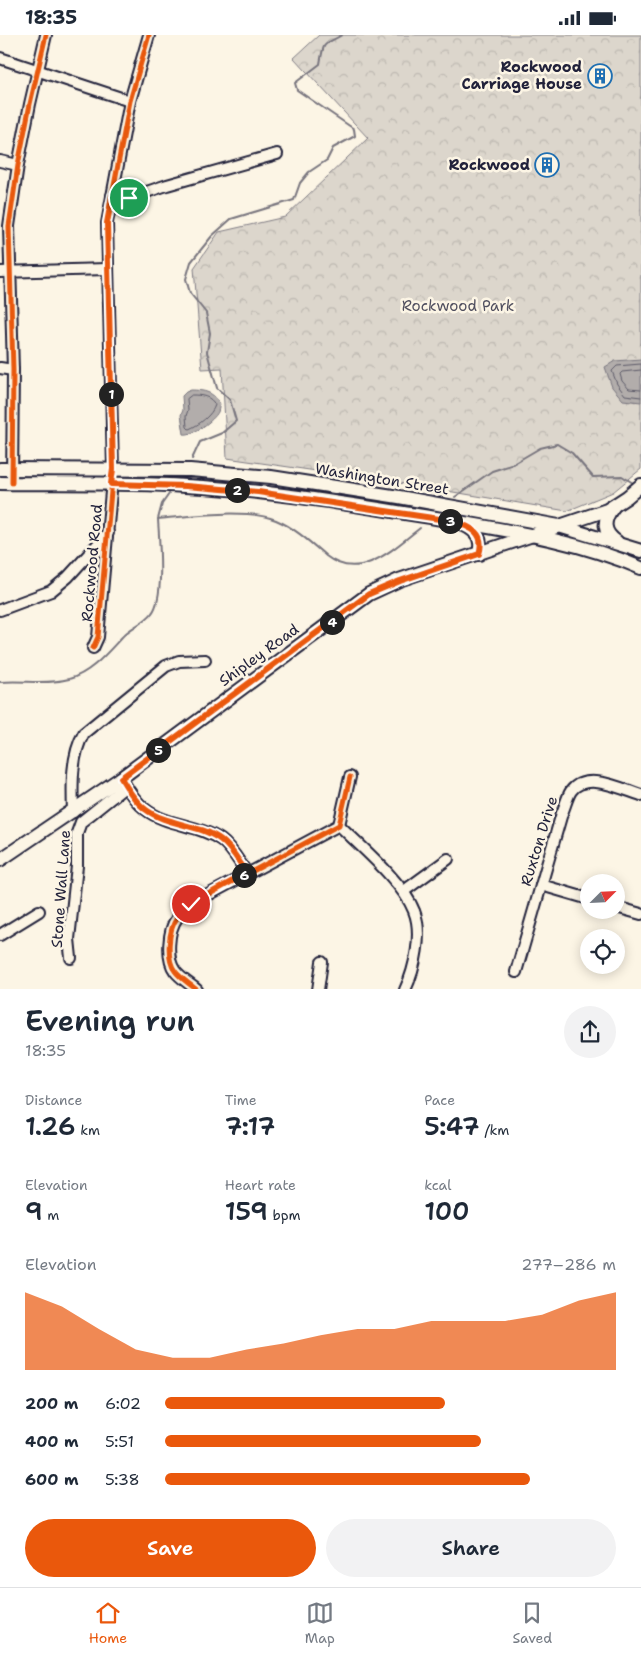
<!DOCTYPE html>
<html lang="en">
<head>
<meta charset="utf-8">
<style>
	:root { --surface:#fff; --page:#f2f2f3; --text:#1f2937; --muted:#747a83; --line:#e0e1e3; --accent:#ea580c }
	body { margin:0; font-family:"Shantell Sans",sans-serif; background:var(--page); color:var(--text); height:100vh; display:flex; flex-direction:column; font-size:19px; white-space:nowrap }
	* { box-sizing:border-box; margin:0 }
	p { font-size:16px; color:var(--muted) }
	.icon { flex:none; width:28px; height:28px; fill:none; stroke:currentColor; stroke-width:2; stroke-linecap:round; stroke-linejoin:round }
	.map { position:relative; height:954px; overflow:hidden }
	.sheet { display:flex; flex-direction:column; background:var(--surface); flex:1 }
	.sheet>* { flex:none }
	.needle { width:32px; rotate:66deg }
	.tools { position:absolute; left:580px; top:839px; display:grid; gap:10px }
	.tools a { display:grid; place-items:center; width:45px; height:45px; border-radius:50%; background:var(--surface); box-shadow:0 2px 12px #0003; font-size:25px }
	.pin { position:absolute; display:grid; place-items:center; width:42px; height:42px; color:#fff; margin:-21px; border:2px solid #fff; border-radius:50%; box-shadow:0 1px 5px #0007 }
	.km { position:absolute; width:25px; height:25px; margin:-12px; border-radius:50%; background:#222; color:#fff; font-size:14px; line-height:25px; text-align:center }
	.round { display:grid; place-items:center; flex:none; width:52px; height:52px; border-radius:26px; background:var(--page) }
	.overview { display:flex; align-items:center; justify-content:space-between; height:85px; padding:0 25px }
	h1 { font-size:28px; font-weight:600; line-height:38px }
	.figures { display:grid; grid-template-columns:repeat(3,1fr); gap:8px; height:85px; padding:5px 25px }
	.figures div { display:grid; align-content:center }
	.figures b { font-size:25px; font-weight:600 }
	.figures small { font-size:14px; font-weight:400 }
	.figures p { font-size:14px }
	.chart { height:140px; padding:10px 25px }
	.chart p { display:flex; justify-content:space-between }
	.chart svg { width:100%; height:90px; margin-top:5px; fill:var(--accent); opacity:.7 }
	.button { display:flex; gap:10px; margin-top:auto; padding:10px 25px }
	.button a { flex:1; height:58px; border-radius:30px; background:var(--accent); color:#fff; font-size:20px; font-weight:600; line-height:58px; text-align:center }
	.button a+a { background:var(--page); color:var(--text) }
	ul { padding:0 25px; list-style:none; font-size:16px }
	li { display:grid; grid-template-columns:80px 60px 1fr; align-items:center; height:38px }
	li i { height:12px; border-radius:6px; background:var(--accent) }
	.status { display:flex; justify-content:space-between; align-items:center; height:35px; padding:0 25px; background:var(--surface); direction:ltr }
	.status svg { height:14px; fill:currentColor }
	.tabs { display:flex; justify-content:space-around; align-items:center; height:70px; border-top:1px solid var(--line); background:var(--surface); font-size:14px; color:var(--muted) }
	.tabs a { display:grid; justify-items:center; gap:2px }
	.tabs .current { color:var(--accent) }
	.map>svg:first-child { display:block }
	.park { fill:url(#park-crowns); stroke:#7f7c84 }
	.water { fill:#b2adab; stroke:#78757e }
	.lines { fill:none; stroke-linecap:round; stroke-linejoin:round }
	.shore { stroke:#5c5a68; stroke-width:1 }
	.stream { stroke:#78757e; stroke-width:2 }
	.minor-casing { stroke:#22223b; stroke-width:14 }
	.major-casing { stroke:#22223b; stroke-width:16 }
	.minor { stroke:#fcf5e5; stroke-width:10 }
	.major { stroke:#fcf5e5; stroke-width:12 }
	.cycleway-casing { stroke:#fcf5e5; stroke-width:8 }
	.cycleway { stroke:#e8590c; stroke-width:5 }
	.route-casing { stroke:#fff; stroke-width:10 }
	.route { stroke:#ea580c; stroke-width:6 }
	.labels { text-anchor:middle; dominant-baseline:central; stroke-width:5; stroke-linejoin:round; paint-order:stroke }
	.poi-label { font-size:15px; font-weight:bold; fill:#22223b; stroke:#fcf5e5; text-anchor:end }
	.park-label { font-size:15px; fill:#504f5f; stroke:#fcf5e5 }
	.street-label { font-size:15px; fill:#22223b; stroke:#fcf5e5 }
</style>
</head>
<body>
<div class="status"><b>18:35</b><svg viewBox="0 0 49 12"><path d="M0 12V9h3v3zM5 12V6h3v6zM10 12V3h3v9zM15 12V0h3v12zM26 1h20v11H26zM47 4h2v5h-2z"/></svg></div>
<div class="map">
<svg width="641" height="955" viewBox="0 0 641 955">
	<defs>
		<pattern id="park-crowns" width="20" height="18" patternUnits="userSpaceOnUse" patternTransform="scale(1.25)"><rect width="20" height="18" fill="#dcd6cc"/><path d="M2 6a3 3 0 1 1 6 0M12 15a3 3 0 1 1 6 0" fill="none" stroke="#bcb7b0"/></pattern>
	</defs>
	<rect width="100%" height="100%" fill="#fcf5e5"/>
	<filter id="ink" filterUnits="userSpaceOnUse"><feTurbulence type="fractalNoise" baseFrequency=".02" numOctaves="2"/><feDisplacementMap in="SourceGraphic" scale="10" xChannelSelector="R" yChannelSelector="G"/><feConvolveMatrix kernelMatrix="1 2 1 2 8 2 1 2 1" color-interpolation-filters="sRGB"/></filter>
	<g filter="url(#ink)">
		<!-- park -->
		<path class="park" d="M319,0H641V434L613,457L567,476L399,448L227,423L222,333L202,334L194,233L219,197L285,182L368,103L294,23Z"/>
		<!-- water -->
		<g class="water">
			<path d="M641,324V367L623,365L612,352L605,332L615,326Z"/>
			<path d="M191,355C204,355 214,357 220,369C219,371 219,374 218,377C214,385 193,401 184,399L181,380L183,375L182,361L186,357Z"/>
		</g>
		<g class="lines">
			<!-- shore -->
			<g class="shore">
				<path d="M641,329L617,331L612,336L617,349L625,360L641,362"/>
				<path d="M641,335L622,337L620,339L622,346L629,354L641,355"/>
				<path d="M192,360C201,360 211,361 215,370C212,380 199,390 189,394L187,392L186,381L188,375L187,364Z"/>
			</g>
			<!-- stream -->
			<g class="stream">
				<path d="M192,424L200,407L222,398L236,386L230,365L217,353L207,317L210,298L206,278L190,258L186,244L191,227L212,201L231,184L294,165L300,148L309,137L327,125L333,113L355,101L354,94L297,55L295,48L320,29C324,5 323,11 342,0"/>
				<path d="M455,462L492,436L511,430L540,413L557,409L572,418L593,442L622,441L633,448"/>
				<path d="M158,484L162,469L169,459"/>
				<path d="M0,647C23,645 47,650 69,644C91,638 107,618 122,602C130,592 145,588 152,578C165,562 159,504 158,484C189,481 247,473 276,485C295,493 311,508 326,521C360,548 394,513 420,493"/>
			</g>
			<!-- minor casing -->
			<g class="minor-casing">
				<g id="minor">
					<path d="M0,23L130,66"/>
					<path d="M0,126L18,130"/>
					<path d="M112,161L129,163L167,150L277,119"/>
					<path d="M0,237L107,234"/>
					<path d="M0,333L13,335"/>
					<path d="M12,448L13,335L9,191L18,130L30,69L46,0"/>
					<path d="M0,575L51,556L68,542L108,498"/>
					<path d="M93,613L98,602L113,434L107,188L130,66L149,0"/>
					<path d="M123,746C128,755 136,767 145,774C166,791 198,789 221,805C232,813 239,827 247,838"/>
					<path d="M73,777C72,751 71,720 84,698L166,631L179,626L205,625"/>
					<path d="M339,790C362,813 403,847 414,876C423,898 415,934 405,955"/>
					<path d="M541,850L589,864"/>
					<path d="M404,856L448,824"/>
					<path d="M616,872L641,879"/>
					<path d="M0,900L39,876"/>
					<path d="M71,923L69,904L77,831V798L81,787L126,751"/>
					<path d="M516,937L562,778C565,772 567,762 571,756C586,736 622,754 641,760"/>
					<path d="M197,955C190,949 180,943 175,936C166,924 168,895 177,883C180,878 187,873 191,869L339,790L350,742"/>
					<path d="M318,955L322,927"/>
				</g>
			</g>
			<!-- major casing -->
			<g class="major-casing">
				<g id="major">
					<path d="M0,434L190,435L271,442L399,462L559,491L641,516"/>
					<path d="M0,448C62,449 124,447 185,451C269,455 353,470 436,483C505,495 577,505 641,533"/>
					<path d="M613,472C603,485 602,497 617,507"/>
					<path d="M464,490C477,496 483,504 479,519"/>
					<path d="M0,825L121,743L369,559L399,545L607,475L627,462L641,450"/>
				</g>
			</g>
			<!-- minor -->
			<use href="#minor" class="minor"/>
			<!-- major -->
			<use href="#major" class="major"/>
			<!-- cycleway casing -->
			<g class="cycleway-casing">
				<g id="cycleway">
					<path d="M12,448L13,335L9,191L18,130L30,69L46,0"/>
					<path d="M93,613L98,602L113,434L107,188L130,66L149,0"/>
					<path d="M197,955C190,949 180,943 175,936C166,924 168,895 177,883C180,878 187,873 191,869L339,790L350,742"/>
				</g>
			</g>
			<!-- cycleway -->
			<use href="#cycleway" class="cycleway"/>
		</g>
	</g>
	<g class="lines" filter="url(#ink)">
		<!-- route casing -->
		<g class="route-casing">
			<path id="route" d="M129,163L112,161L107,188L113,434L111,449L186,451L258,457L453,486C470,492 486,497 479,519L400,546L369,559L121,743C127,753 135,767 145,774C167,791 198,788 221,805C232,813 239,827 247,838L191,869"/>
		</g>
		<!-- route -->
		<use href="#route" class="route"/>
	</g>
	<!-- icons -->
	<defs>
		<g id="building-ring" transform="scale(1.25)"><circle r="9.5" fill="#fcf5e5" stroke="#1f6fb2" stroke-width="1.5"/><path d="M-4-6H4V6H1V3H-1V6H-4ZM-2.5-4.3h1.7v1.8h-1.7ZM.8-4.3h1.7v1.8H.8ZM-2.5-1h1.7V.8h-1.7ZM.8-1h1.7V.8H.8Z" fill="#1f6fb2"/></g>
	</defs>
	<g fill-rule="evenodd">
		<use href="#building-ring" x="600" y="41"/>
		<use href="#building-ring" x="547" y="130"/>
	</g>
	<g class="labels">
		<!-- poi labels -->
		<g class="poi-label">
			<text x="582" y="32">Rockwood<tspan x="582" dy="17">Carriage House</tspan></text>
			<text x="530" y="130">Rockwood</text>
		</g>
		<!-- park labels -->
		<g class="park-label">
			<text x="458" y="271">Rockwood Park</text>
		</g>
		<!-- street labels -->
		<g class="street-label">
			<text transform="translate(382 444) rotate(9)">Washington Street</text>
			<text transform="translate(92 528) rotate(-85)">Rockwood Road</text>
			<text transform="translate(259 620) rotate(-36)">Shipley Road</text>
			<text transform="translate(539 806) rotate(-73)">Ruxton Drive</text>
			<text transform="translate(61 854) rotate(-86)">Stone Wall Lane</text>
		</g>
	</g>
</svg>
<div class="tools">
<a><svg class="needle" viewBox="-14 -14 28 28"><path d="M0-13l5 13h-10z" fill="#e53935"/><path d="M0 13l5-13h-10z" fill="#747a83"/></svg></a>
<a><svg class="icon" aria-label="locate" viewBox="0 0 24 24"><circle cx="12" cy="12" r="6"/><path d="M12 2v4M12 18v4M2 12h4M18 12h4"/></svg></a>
</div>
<div class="pin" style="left:129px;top:163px;background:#1e9e55"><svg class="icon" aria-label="arrive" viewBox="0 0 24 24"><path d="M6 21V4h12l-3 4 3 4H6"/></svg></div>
<div class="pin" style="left:191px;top:869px;background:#d93025"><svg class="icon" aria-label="check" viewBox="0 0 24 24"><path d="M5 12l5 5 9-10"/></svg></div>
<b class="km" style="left:111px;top:359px">1</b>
<b class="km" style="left:237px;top:455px">2</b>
<b class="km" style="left:450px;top:486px">3</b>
<b class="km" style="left:332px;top:587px">4</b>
<b class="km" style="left:158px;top:715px">5</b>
<b class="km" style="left:244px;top:840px">6</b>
</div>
<section class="sheet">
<div class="overview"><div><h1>Evening run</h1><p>18:35</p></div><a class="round"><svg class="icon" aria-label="share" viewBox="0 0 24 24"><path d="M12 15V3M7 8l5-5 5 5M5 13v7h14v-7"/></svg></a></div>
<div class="figures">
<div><p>Distance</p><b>1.26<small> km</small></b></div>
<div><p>Time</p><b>7:17</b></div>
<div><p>Pace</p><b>5:47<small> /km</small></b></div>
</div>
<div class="figures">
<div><p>Elevation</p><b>9<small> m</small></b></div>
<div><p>Heart rate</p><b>159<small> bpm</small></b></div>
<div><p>kcal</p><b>100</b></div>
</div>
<div class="chart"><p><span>Elevation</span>277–286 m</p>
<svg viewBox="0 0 160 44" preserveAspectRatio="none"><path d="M0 44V6L10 13L20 24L30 34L40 38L50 38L60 34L70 31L80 27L90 24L100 24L110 20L120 20L130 20L140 17L150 10L160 6V44z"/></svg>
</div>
<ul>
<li><b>200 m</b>6:02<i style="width:62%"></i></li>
<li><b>400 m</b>5:51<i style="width:70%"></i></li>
<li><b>600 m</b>5:38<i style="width:81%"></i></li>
</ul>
<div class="button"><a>Save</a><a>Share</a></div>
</section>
<nav class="tabs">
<a class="current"><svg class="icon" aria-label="home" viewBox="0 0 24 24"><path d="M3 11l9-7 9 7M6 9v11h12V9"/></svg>Home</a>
<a><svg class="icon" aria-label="map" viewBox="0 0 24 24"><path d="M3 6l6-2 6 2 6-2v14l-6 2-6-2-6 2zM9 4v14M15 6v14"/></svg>Map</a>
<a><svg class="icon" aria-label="saved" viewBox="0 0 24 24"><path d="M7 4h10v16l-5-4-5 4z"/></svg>Saved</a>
</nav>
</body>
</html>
